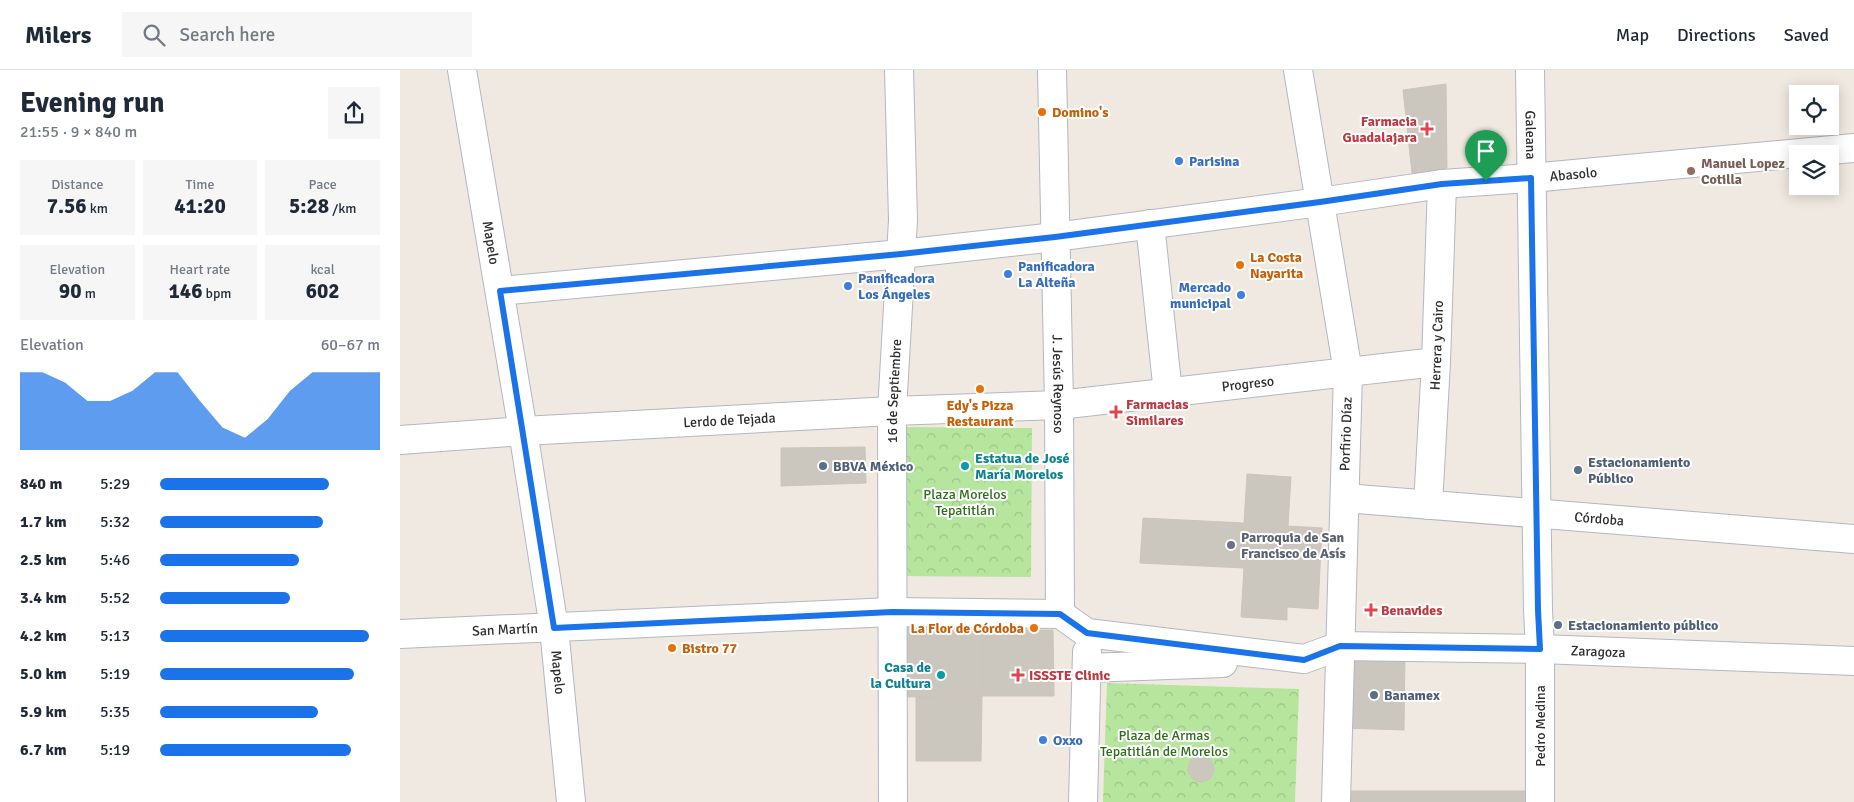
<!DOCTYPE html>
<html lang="en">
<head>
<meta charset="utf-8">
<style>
	:root { --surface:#fff; --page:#f6f6f7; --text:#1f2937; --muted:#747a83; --line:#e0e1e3; --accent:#1a73e8 }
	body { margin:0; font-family:Signika,sans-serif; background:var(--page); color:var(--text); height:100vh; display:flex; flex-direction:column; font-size:19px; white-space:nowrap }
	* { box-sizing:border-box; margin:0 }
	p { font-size:16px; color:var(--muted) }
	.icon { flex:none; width:28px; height:28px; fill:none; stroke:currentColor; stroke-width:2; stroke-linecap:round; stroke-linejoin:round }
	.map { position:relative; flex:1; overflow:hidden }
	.side { display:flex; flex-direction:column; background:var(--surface); width:400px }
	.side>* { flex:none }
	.buttons { position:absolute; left:1389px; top:15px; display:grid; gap:10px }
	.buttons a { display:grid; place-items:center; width:50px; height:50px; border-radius:0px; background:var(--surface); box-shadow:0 2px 12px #0003; font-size:25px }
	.pin { position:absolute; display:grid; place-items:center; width:42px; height:42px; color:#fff; margin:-51px -21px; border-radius:50% 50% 50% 0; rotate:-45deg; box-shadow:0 0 5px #0007 }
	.pin .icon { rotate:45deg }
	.round { display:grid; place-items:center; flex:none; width:52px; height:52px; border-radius:0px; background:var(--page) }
	.summary { display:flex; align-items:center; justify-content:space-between; height:85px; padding:0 20px }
	h1 { font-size:28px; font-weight:800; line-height:38px }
	.figures { display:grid; grid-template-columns:repeat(3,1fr); gap:8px; height:85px; padding:5px 20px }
	.figures div { display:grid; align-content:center; border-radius:0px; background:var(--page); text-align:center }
	.figures b { font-size:21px; font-weight:800 }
	.figures small { font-size:14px; font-weight:400 }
	.figures p { font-size:14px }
	.chart { height:140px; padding:10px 20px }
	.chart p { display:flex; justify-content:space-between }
	.chart svg { width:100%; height:90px; margin-top:5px; fill:var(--accent); opacity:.7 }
	ul { padding:0 20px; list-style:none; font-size:16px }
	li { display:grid; grid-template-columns:80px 60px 1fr; align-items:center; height:38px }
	li i { height:12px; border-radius:6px; background:var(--accent) }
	header { display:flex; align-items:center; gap:30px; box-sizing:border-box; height:70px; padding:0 25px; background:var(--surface); border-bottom:1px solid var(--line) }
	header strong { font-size:24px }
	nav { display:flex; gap:28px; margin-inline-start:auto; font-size:18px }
	.search { width:350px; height:45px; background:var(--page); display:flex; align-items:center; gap:12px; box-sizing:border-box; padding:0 18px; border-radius:0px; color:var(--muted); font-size:19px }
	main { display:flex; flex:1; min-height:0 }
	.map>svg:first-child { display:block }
	.park { fill:url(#park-crowns) }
	.building { fill:#cbc7bf; stroke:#cbc5ba }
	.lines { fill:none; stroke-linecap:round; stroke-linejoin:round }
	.minor-casing { stroke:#b4b7c1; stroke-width:30 }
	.minor { stroke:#fff; stroke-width:28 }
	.route-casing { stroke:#fff; stroke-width:10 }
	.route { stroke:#1a73e8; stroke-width:6 }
	.food-dot { fill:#e8710a; stroke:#fff; stroke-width:2 }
	.health-dot { fill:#e0444e; stroke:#fff; stroke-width:2 }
	.shop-dot { fill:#3f7fe0; stroke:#fff; stroke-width:2 }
	.education-dot { fill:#8d6e63; stroke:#fff; stroke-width:2 }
	.service-dot { fill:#5c6f8a; stroke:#fff; stroke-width:2 }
	.culture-dot { fill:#0f9aa8; stroke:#fff; stroke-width:2 }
	.worship-dot { fill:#6b7280; stroke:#fff; stroke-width:2 }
	.labels { text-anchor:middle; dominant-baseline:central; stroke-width:4; stroke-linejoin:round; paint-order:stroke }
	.food-label { font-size:14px; font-weight:bold; fill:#c56008; stroke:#fff; text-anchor:start }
	.health-label { font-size:14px; font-weight:bold; fill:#be3a42; stroke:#fff; text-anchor:start }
	.street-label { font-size:14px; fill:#2e2e2e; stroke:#fff }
	.shop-label { font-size:14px; font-weight:bold; fill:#366cbe; stroke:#fff; text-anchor:start }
	.education-label { font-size:14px; font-weight:bold; fill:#785e54; stroke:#fff; text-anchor:start }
	.culture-label { font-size:14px; font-weight:bold; fill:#0d838f; stroke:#fff; text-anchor:start }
	.service-label { font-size:14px; font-weight:bold; fill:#4e5e75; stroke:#fff; text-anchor:start }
	.park-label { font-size:14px; fill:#2c6e1b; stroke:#fff }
	.worship-label { font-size:14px; font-weight:bold; fill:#5b616d; stroke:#fff; text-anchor:start }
</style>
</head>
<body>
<header>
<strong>Milers</strong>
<div class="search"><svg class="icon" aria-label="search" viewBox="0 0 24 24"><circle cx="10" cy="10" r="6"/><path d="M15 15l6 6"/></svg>Search here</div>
<nav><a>Map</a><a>Directions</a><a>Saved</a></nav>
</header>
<main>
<section class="side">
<div class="summary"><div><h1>Evening run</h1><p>21:55 · 9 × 840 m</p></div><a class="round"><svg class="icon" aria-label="share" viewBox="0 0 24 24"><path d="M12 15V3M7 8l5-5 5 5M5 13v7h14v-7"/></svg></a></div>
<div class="figures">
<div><p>Distance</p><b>7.56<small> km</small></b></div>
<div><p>Time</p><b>41:20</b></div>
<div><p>Pace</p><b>5:28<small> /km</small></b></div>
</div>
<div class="figures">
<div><p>Elevation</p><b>90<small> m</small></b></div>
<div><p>Heart rate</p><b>146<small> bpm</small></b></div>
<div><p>kcal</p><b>602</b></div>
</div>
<div class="chart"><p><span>Elevation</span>60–67 m</p>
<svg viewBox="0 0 160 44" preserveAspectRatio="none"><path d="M0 44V6L10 6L20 11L30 20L40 20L50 15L60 6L70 6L80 20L90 33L100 38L110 29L120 15L130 6L140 6L150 6L160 6V44z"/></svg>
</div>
<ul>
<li><b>840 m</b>5:29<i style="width:77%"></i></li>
<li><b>1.7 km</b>5:32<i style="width:74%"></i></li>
<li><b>2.5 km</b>5:46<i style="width:63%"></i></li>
<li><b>3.4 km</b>5:52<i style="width:59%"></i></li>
<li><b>4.2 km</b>5:13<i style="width:95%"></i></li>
<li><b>5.0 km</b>5:19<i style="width:88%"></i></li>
<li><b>5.9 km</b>5:35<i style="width:72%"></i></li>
<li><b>6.7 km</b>5:19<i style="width:87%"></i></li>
</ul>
</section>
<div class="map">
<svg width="1454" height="732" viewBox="0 0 1454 732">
	<defs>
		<pattern id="park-crowns" width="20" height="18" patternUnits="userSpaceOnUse" patternTransform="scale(1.25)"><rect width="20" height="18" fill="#b6e59e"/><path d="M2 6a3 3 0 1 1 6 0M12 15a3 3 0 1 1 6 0" fill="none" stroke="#9dc588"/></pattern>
	</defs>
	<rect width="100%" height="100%" fill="#efe9e1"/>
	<!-- park -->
	<g class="park">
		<path d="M500,357L632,358L631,507L498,506Z"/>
		<path d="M707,613L899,619L895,732H703Z"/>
	</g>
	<!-- building -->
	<g class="building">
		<path d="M1046,14L1047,98L1012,103L1003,20Z"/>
		<path d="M465,377L466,413L381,416V378Z"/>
		<path d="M847,404L891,407L888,456L922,458L918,539L887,537V550L841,547L844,498L740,493L743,448L844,453Z"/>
		<path d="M501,548H582V626L500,627Z"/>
		<path d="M582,560H653L654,626H582Z"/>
		<path d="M959,580L1005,581L1004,660L943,658L945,592Z"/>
		<path d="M582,626L581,691H516V627Z"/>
		<circle cx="801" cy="699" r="13"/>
		<rect x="941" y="721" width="194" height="11"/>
	</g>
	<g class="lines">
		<!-- minor casing -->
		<g class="minor-casing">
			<g id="minor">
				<path id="s1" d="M62,0L123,361L154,558L171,732"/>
				<path id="s2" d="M652,0L659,335L660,544"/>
				<path d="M898,0L948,302L936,732"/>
				<path id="s3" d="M1130,0L1138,540L1140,579V732"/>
				<path d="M750,154L768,323"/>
				<path id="s4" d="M100,221L501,184L655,167L920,132L1042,114L1131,108L1454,78"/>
				<path id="s5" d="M0,370L123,361L492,341L659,335L1036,292"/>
				<path id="s6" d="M945,428L1454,469"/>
				<path id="s7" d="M1028,435L1036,292L1042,114"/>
				<path id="s8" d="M660,544L687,563L904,589L940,576L1140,579L1454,591"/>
				<path id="s9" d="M0,564L492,542L660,544"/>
				<path d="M687,598L823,593"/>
				<path id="s10" d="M493,732L492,341L503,150L499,0"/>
				<path d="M683,732L687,582"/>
			</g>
		</g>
		<!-- minor -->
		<use href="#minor" class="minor"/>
	</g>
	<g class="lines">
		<!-- route casing -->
		<g class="route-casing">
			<path id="route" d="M1131,108L1138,540L1140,579L940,576L904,590L687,563L660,544L492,542L154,558L100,221L501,184L655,167L920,132L1042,114Z"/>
		</g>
		<!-- route -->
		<use href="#route" class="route"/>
	</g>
	<!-- markers -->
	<g class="food-dot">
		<circle cx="642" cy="42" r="5"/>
		<circle cx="840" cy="195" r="5"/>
		<circle cx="580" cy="319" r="5"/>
		<circle cx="634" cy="558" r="5"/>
		<circle cx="272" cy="578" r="5"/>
	</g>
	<g class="health-dot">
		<path d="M1024.5 51.5h5v5h5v5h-5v5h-5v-5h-5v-5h5z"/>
		<path d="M713.5 334.5h5v5h5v5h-5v5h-5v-5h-5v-5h5z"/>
		<path d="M968.5 532.5h5v5h5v5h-5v5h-5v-5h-5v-5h5z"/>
		<path d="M615.5 597.5h5v5h5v5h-5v5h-5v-5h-5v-5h5z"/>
	</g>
	<g class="shop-dot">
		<circle cx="779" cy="91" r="5"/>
		<circle cx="608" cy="204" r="5"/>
		<circle cx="448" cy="216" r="5"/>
		<circle cx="841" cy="225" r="5"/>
		<circle cx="643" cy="670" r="5"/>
	</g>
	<circle class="education-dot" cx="1291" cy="101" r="5"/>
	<g class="service-dot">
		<circle cx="423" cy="396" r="5"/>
		<circle cx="1178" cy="400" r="5"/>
		<circle cx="1158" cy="555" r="5"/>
		<circle cx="974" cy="625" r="5"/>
	</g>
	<g class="culture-dot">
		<circle cx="565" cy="396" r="5"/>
		<circle cx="541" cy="605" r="5"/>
	</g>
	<circle class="worship-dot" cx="831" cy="475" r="5"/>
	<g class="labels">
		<!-- food labels -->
		<g class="food-label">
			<text x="652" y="42">Domino's</text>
			<text x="850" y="187">La Costa<tspan x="850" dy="16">Nayarita</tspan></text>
			<text x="580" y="335" text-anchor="middle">Edy's Pizza<tspan x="580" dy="16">Restaurant</tspan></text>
			<text x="624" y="558" text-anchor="end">La Flor de Córdoba</text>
			<text x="282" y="578">Bistro 77</text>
		</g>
		<!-- health labels -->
		<g class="health-label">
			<text x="1017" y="51" text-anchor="end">Farmacia<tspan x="1017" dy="16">Guadalajara</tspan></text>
			<text x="726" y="334">Farmacias<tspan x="726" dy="16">Similares</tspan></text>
			<text x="981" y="540">Benavides</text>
			<text x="629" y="605">ISSSTE Clinic</text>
		</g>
		<!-- street labels -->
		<g class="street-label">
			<text stroke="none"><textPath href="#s3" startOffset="65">Galeana</textPath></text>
			<text stroke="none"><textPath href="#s4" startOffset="1080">Abasolo</textPath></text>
			<text stroke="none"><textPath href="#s1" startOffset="175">Mapelo</textPath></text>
			<text stroke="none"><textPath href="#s7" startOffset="160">Herrera y Cairo</textPath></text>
			<text stroke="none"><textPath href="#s2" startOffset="314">J. Jesús Reynoso</textPath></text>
			<text stroke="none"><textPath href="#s5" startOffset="850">Progreso</textPath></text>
			<text stroke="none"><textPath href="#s10" startOffset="411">16 de Septiembre</textPath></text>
			<text stroke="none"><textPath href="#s5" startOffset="330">Lerdo de Tejada</textPath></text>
			<text transform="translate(946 364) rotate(-88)">Porfirio Díaz</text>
			<text stroke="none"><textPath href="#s6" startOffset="255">Córdoba</textPath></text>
			<text stroke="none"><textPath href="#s9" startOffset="105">San Martín</textPath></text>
			<text stroke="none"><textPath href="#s8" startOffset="548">Zaragoza</textPath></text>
			<text stroke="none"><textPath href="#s1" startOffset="610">Mapelo</textPath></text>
			<text transform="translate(1140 656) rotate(-90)">Pedro Medina</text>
		</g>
		<!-- shop labels -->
		<g class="shop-label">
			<text x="789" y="91">Parisina</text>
			<text x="618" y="196">Panificadora<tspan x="618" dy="16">La Alteña</tspan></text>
			<text x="458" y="208">Panificadora<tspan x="458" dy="16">Los Ángeles</tspan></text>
			<text x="831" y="217" text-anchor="end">Mercado<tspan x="831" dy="16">municipal</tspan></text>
			<text x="653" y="670">Oxxo</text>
		</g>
		<!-- education labels -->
		<g class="education-label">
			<text x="1301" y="93">Manuel Lopez<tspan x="1301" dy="16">Cotilla</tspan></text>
		</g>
		<!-- culture labels -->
		<g class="culture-label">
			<text x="575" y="388">Estatua de José<tspan x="575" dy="16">María Morelos</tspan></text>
			<text x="531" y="597" text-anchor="end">Casa de<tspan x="531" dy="16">la Cultura</tspan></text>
		</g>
		<!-- service labels -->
		<g class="service-label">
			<text x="1188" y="392">Estacionamiento<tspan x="1188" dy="16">Público</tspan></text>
			<text x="433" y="396">BBVA México</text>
			<text x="1168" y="555">Estacionamiento público</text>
			<text x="984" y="625">Banamex</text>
		</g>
		<!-- park labels -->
		<g class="park-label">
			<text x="565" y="424">Plaza Morelos<tspan x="565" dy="16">Tepatitlán</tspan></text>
			<text x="764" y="665">Plaza de Armas<tspan x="764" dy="16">Tepatitlán de Morelos</tspan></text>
		</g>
		<!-- worship labels -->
		<g class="worship-label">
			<text x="841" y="467">Parroquia de San<tspan x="841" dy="16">Francisco de Asís</tspan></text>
		</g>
	</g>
</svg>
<div class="buttons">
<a><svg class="icon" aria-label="locate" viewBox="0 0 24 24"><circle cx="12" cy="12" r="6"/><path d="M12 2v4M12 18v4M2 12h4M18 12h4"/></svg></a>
<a><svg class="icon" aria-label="layers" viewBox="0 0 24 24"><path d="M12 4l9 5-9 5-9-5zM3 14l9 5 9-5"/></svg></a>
</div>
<div class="pin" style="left:1086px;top:111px;background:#1e9e55"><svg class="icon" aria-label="arrive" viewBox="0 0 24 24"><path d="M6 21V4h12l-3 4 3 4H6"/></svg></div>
</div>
</main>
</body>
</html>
